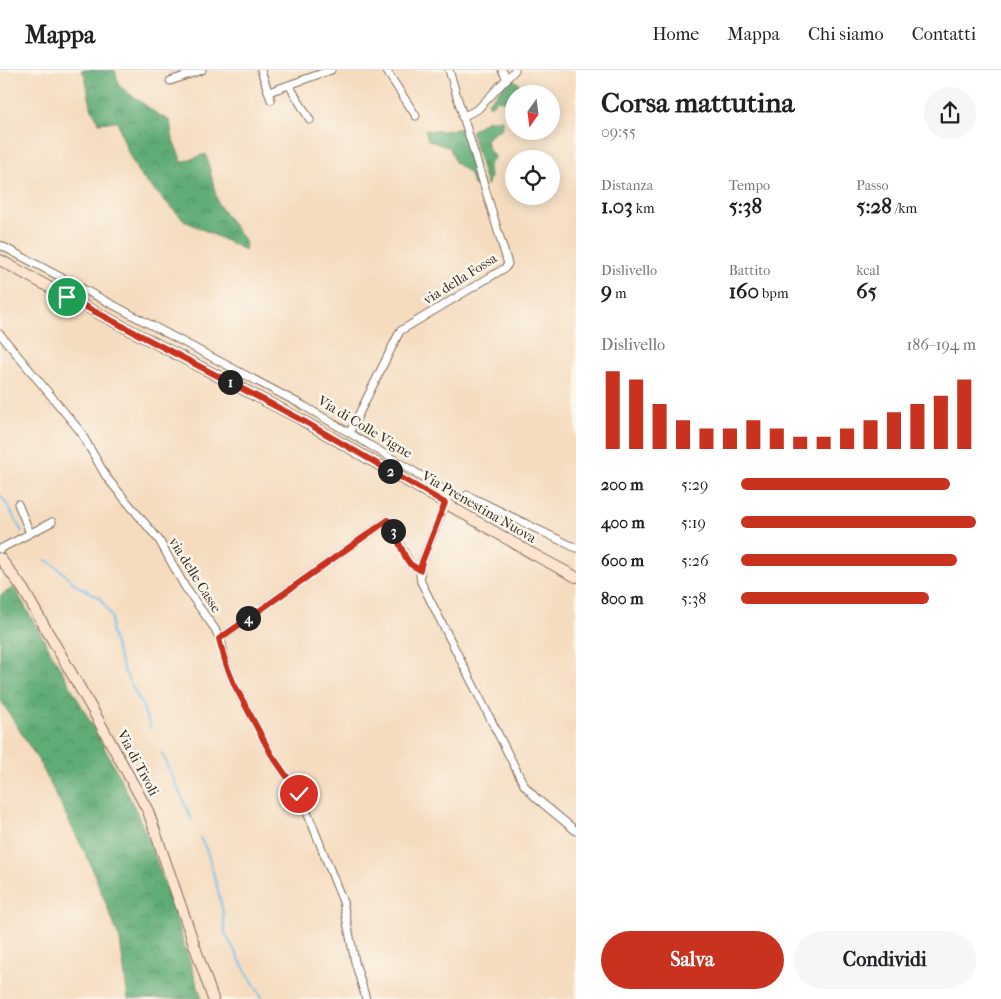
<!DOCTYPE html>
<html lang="it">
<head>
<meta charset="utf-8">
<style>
	:root { --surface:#fff; --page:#f6f6f6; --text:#202124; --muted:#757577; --line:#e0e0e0; --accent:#c8321e }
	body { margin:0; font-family:"IM FELL French Canon",serif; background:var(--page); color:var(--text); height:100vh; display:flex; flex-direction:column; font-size:19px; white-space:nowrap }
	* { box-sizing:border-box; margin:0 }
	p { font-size:16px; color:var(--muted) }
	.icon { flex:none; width:28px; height:28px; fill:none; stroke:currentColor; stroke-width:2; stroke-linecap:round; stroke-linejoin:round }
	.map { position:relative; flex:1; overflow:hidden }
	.drawer { display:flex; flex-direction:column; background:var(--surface); width:425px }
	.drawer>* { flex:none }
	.needle { width:32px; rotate:194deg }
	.controls { position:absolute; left:505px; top:15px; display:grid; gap:10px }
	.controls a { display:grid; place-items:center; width:55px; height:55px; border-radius:50%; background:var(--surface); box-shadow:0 2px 12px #0003; font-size:25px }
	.pin { position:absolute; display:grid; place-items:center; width:42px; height:42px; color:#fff; margin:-21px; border:2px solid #fff; border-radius:50%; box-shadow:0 1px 5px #0007 }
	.km { position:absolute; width:25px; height:25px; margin:-12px; border-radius:50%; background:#222; color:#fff; font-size:14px; line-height:25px; text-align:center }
	.round { display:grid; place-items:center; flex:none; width:52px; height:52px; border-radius:26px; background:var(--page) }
	.overview { display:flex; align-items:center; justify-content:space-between; height:85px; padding:0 25px }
	h1 { font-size:28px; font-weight:700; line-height:38px }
	.figures { display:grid; grid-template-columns:repeat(3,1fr); gap:8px; height:85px; padding:5px 25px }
	.figures div { display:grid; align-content:center }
	.figures b { font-size:21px; font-weight:700 }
	.figures small { font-size:14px; font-weight:400 }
	.figures p { font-size:14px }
	.chart { height:140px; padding:10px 25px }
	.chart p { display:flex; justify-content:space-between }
	.chart svg { width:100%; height:90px; margin-top:5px; stroke:var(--accent); stroke-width:6 }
	.primary-button { display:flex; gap:10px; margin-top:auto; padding:10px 25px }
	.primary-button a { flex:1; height:58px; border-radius:30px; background:var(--accent); color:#fff; font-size:20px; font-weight:700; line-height:58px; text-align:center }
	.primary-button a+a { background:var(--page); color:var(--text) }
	ul { padding:0 25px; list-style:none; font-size:16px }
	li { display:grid; grid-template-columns:80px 60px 1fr; align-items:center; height:38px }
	li i { height:12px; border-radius:6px; background:var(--accent) }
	header { display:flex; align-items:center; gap:30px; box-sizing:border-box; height:70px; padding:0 25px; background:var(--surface); border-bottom:1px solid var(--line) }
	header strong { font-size:24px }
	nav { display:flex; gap:28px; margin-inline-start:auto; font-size:18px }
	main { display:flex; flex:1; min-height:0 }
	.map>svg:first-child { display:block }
	.forest { fill:url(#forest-crowns); stroke:#4e6b4a }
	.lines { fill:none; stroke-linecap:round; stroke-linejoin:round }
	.stream { stroke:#6ebde9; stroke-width:2 }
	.minor-casing { stroke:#7c6856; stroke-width:9 }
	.secondary-casing { stroke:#7c6856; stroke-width:12 }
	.minor { stroke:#fff; stroke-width:7 }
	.secondary { stroke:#fde4d0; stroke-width:10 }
	.route-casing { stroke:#fff; stroke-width:10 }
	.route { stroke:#c8321e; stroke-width:6 }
	.labels { text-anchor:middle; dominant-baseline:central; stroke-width:5; stroke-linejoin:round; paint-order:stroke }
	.street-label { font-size:14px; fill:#3b2a1e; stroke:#fbf7ec }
</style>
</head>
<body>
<header>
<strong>Mappa</strong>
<nav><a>Home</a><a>Mappa</a><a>Chi siamo</a><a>Contatti</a></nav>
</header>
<main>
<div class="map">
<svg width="576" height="929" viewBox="0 0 576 929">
	<defs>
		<pattern id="forest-crowns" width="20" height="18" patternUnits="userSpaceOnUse" patternTransform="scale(1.25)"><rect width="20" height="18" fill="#60ac77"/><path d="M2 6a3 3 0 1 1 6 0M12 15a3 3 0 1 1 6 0" fill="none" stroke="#508c61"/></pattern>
	</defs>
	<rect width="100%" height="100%" fill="#fbf7ec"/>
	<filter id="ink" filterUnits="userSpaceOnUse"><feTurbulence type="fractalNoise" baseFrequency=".02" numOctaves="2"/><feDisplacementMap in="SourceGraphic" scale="10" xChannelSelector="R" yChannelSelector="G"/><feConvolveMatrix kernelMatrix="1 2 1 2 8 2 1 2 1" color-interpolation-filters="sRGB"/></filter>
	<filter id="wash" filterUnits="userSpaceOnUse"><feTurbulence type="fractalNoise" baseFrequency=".0096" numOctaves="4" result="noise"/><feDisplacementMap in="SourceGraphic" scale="20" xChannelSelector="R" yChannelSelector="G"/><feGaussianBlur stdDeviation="1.12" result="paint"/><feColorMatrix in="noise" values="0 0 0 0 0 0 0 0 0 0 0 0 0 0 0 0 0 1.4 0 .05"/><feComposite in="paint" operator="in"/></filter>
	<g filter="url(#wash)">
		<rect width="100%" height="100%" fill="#f5dcbf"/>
		<!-- forest -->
		<g class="forest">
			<path d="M81,0H115L119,16L156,43L170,51L173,70L182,92L206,84L218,134L246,173L245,180L185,151L140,106L127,80L117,51L99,53L91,37L85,6Z"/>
			<path d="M512,8L531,24H514V38L506,32L497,30L490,36L488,32Z"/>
			<path d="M488,50H502V58L486,69L488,79L495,87L489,94L490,107L487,116L471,61Z"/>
			<path d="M464,58L483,118L481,119L473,114L470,104L455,92L450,78L428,70L425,60L443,61Z"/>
			<path d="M14,517C56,592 101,666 137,743C164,803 181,867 202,929H128L120,870L90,793L40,693L0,629V526Z"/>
		</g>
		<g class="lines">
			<!-- stream -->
			<g class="stream">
				<path d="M0,425L8,436L22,462"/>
				<path d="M46,490L57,497L76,515L100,528L112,547L111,561L115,575L124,601L141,633L151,659"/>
				<path d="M162,683L192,750"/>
				<path d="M200,768L207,781L217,817L223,843L225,863L244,898L263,929"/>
			</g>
		</g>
	</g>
	<g filter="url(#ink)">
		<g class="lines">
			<!-- minor casing -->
			<g class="minor-casing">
				<g id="minor">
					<path d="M261,0L271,30"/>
					<path d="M386,0L416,46"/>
					<path d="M502,0L507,9"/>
					<path d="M170,11L202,0"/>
					<path d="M289,15L310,50"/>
					<path d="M269,22L331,0"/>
					<path d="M462,47L478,39L515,0"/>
					<path d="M0,175L304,336L447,421L448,427L421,494L420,505L421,512L524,715L536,728L576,761"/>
					<path d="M0,264L80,361L107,408L159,470L185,517L215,559L222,574L226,594L234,614L271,684L299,724L312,754L343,832L355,892L366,929"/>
					<path d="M350,362L400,261L505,198L508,194L449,0"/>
					<path d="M467,425L576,478"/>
					<path d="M18,434L30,463"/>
					<path d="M0,479L52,452"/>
					<path d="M219,569L388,450L410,494L420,500"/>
				</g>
			</g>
			<!-- secondary casing -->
			<g class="secondary-casing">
				<g id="secondary">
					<path d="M0,190L67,227L300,349L533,484L576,507"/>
					<path d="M0,488L23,519L95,644L148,741L213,929"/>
				</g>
			</g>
			<!-- minor -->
			<use href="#minor" class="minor"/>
			<!-- secondary -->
			<use href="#secondary" class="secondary"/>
		</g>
	</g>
	<g class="lines" filter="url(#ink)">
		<!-- route casing -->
		<g class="route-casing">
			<path id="route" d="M67,227L300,349L445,433L422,492L420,500L410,494L406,488L388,450L219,569L226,594L234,614L271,684L299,724"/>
		</g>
		<!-- route -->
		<use href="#route" class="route"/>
	</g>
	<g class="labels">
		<!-- street labels -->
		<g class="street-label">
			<text transform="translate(460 209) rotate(-32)">via della Fossa</text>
			<text transform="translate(365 357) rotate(31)">Via di Colle Vigne</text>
			<text transform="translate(479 437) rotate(30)">Via Prenestina Nuova</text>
			<text transform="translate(195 505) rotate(58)">via delle Casse</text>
			<text transform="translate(138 693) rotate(62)">Via di Tivoli</text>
		</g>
	</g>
</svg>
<div class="controls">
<a><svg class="needle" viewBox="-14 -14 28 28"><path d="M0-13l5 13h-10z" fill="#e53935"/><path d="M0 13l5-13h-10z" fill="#757577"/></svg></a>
<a><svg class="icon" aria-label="locate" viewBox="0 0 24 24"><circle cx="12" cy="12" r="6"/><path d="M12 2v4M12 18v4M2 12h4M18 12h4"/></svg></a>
</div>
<div class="pin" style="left:67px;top:227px;background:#1e9e55"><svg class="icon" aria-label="arrive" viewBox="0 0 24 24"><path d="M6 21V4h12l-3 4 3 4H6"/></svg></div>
<div class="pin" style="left:299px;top:724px;background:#d93025"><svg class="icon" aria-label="check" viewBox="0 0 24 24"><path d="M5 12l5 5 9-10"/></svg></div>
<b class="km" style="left:230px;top:312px">1</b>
<b class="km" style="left:390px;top:401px">2</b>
<b class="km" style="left:393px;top:461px">3</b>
<b class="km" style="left:248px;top:548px">4</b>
</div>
<section class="drawer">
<div class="overview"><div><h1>Corsa mattutina</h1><p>09:55</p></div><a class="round"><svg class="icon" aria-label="share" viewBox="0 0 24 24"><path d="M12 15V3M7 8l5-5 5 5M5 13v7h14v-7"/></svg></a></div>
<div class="figures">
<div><p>Distanza</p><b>1.03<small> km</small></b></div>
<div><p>Tempo</p><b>5:38</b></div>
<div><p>Passo</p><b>5:28<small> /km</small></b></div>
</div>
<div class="figures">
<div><p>Dislivello</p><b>9<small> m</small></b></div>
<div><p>Battito</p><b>160<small> bpm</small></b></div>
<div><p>kcal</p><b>65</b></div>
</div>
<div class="chart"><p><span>Dislivello</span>186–194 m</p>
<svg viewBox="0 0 160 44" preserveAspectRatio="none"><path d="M5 44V6M15 44V10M25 44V22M35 44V30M45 44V34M55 44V34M65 44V30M75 44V34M85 44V38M95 44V38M105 44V34M115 44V30M125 44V26M135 44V22M145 44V18M155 44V10"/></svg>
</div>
<ul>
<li><b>200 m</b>5:29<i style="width:89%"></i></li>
<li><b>400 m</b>5:19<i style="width:100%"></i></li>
<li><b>600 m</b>5:26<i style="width:92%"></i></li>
<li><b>800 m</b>5:38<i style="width:80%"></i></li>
</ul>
<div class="primary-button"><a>Salva</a><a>Condividi</a></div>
</section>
</main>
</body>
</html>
